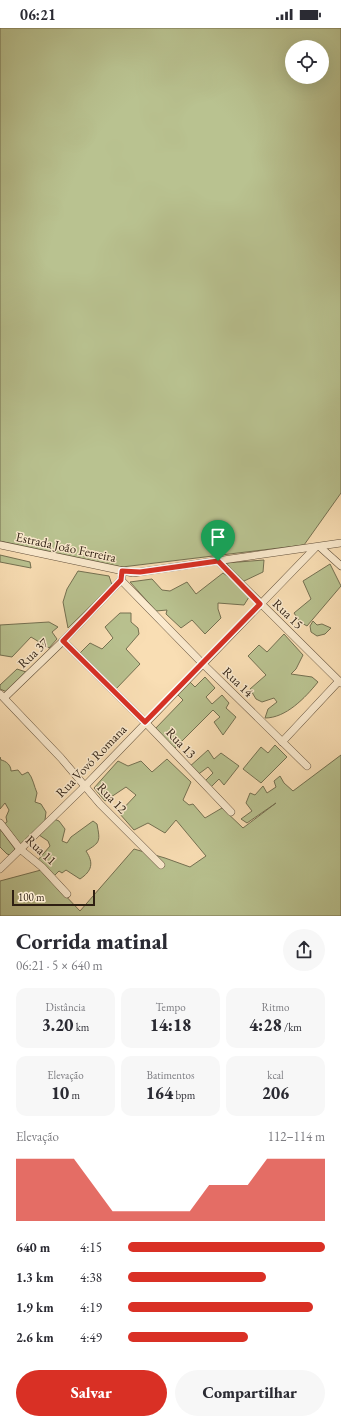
<!DOCTYPE html>
<html lang="pt">
<head>
<meta charset="utf-8">
<style>
	:root { --surface:#fff; --page:#f7f7f7; --text:#2b2b33; --muted:#7c7c81; --accent:#d93025 }
	body { margin:0; font-family:"EB Garamond",serif; background:var(--page); color:var(--text); height:100vh; display:flex; flex-direction:column; font-size:15px; white-space:nowrap }
	* { box-sizing:border-box; margin:0 }
	p { font-size:13px; color:var(--muted) }
	.icon { flex:none; width:22px; height:22px; fill:none; stroke:currentColor; stroke-width:2; stroke-linecap:round; stroke-linejoin:round }
	.map { position:relative; height:888px; overflow:hidden }
	.panel { display:flex; flex-direction:column; background:var(--surface); flex:1 }
	.panel>* { flex:none }
	.fabs { position:absolute; left:285px; top:12px; display:grid; gap:8px }
	.fabs a { display:grid; place-items:center; width:44px; height:44px; border-radius:50%; background:var(--surface); box-shadow:0 4px 16px #0002; font-size:20px }
	.scale { position:absolute; left:12px; bottom:10px; width:83px; box-sizing:border-box; padding-left:4px; border:2px solid #2e1f12; border-top:0; font-size:11px; line-height:14px; white-space:nowrap; color:#2e1f12; -webkit-text-stroke:3px #fbeace; paint-order:stroke }
	.pin { position:absolute; display:grid; place-items:center; width:34px; height:34px; color:#fff; margin:-41px -17px; border-radius:50% 50% 50% 0; rotate:-45deg; box-shadow:0 0 4px #0007 }
	.pin .icon { rotate:45deg }
	.round { display:grid; place-items:center; flex:none; width:42px; height:42px; border-radius:21px; background:var(--page) }
	.summary { display:flex; align-items:center; justify-content:space-between; height:68px; padding:0 16px }
	h1 { font-size:22px; font-weight:800; line-height:30px }
	.stats { display:grid; grid-template-columns:repeat(3,1fr); gap:6px; height:68px; padding:4px 16px }
	.stats div { display:grid; align-content:center; border-radius:10px; background:var(--page); text-align:center }
	.stats b { font-size:17px; font-weight:800 }
	.stats small { font-size:11px; font-weight:400 }
	.stats p { font-size:11px }
	.chart { height:112px; padding:8px 16px }
	.chart p { display:flex; justify-content:space-between }
	.chart svg { width:100%; height:72px; margin-top:4px; fill:var(--accent); opacity:.7 }
	.cta { display:flex; gap:8px; margin-top:auto; padding:8px 16px }
	.cta a { flex:1; height:46px; border-radius:24px; background:var(--accent); color:#fff; font-size:16px; font-weight:800; line-height:46px; text-align:center }
	.cta a+a { background:var(--page); color:var(--text) }
	ul { padding:0 16px; list-style:none; font-size:13px }
	li { display:grid; grid-template-columns:64px 48px 1fr; align-items:center; height:30px }
	li i { height:10px; border-radius:5px; background:var(--accent) }
	.status { display:flex; justify-content:space-between; align-items:center; height:28px; padding:0 20px; background:var(--surface); direction:ltr }
	.status svg { height:11px; fill:currentColor }
	.map>svg:first-child { display:block }
	.green { fill:#b9c290; stroke:#747051; fill-rule:evenodd }
	.lines { fill:none; stroke-linecap:round; stroke-linejoin:round }
	.minor-casing { stroke:#614f3a; stroke-width:8 }
	.minor { stroke:#fbeace; stroke-width:7 }
	.route-casing { stroke:#fff; stroke-width:8 }
	.route { stroke:#d93025; stroke-width:5 }
	.labels { text-anchor:middle; dominant-baseline:central; stroke-width:3; stroke-linejoin:round; paint-order:stroke }
	.street-label { font-size:13px; fill:#2e1f12; stroke:#fbeace }
</style>
</head>
<body>
<div class="status"><b>06:21</b><svg viewBox="0 0 49 12"><path d="M0 12V9h3v3zM5 12V6h3v6zM10 12V3h3v9zM15 12V0h3v12zM26 1h20v11H26zM47 4h2v5h-2z"/></svg></div>
<div class="map">
<svg width="341" height="888" viewBox="0 0 341 888">
	<rect width="100%" height="100%" fill="#f9deb4"/>
	<filter id="stains"><feTurbulence type="fractalNoise" baseFrequency=".005" numOctaves="4"/><feColorMatrix values="0 0 0 0 .2 0 0 0 0 .09 0 0 0 0 .02 0 0 0 .5 -.17"/></filter>
	<radialGradient id="worn" r=".72"><stop offset=".6" stop-color="#630" stop-opacity="0"/><stop offset="1" stop-color="#630" stop-opacity=".3"/></radialGradient>
	<!-- green -->
	<g class="green">
		<path d="M0,0H341V465L304,517L122,539L0,513ZM292,19H322V49H292Z"/>
		<path d="M0,527L30,534L31,540L0,534Z"/>
		<path d="M264,532L263,544L242,554L226,535Z"/>
		<path d="M330,536L341,558L307,598L300,594L294,585L311,571L303,553Z"/>
		<path d="M78,543L109,548L112,557L68,600L63,574L67,561Z"/>
		<path d="M223,545C233,552 244,558 249,569L244,577L218,575V581L221,590L205,606L192,592L181,600L166,586L167,582L156,583L130,554L152,551L162,562L170,563L187,554L196,566Z"/>
		<path d="M120,585H131V594L138,600L139,606L126,621L140,636L115,662L79,626L90,615L102,621L113,610L105,599Z"/>
		<path d="M313,593L317,597L322,596L331,600L325,606L317,608L311,604L310,598Z"/>
		<path d="M49,594L58,599L52,604L57,611L49,620L31,609L12,629L0,627V597Z"/>
		<path d="M284,606L303,627L296,641L291,646L312,649L318,654C305,670 286,690 265,690L268,681L277,674L274,670L262,674L256,671L250,661L266,647L248,628L259,617L267,624Z"/>
		<path d="M17,641L26,644L7,664L0,661V657Z"/>
		<path d="M205,649L215,660L206,669L212,676L222,667L229,675L226,680L236,689L223,707L214,694L220,689L213,682L172,723L154,702L183,672L176,665L189,653L195,659Z"/>
		<path d="M275,717L287,729L261,755L243,741L261,719L268,725Z"/>
		<path d="M208,722L214,731L221,725L239,738L224,757L219,751L211,759L203,755L213,745L208,739L196,748L188,740Z"/>
		<path d="M341,727V888H0V853L41,842L80,883L134,821L165,830L190,839L206,828L176,792L165,805L148,795L134,802L119,785L136,767L126,759L105,773L94,760L118,733L128,738L141,733L152,744L167,731L191,754L183,772L189,777L193,776L205,790L222,780L243,800L276,775L247,795L241,791L252,783L246,775L250,765L255,767L263,758L267,765L276,759L274,753L280,748L284,755L293,763Z"/>
		<path d="M0,729L1,732C6,733 11,737 11,743L18,742L22,747L28,744C33,750 34,758 37,765L35,774L41,776L46,784L45,792L49,796L54,791L59,793L65,801L62,813L67,815L71,809L93,793L97,796C100,813 101,814 86,823C94,835 92,843 80,851L66,842L62,845L59,843L54,848L38,832L50,818L48,813L39,807L21,817L17,815L15,809L4,796L7,794L6,789L9,782L5,775L0,781Z"/>
		<path d="M0,801L15,821L10,827L7,826L0,819Z"/>
	</g>
	<g class="lines">
		<!-- minor casing -->
		<g class="minor-casing">
			<g id="minor">
				<path d="M0,517L133,545L341,515"/>
				<path d="M320,519L341,538"/>
				<path d="M218,533L341,655"/>
				<path d="M121,552L202,635L307,738"/>
				<path d="M63,613L145,694L231,784"/>
				<path d="M0,666L61,730L100,776L161,837"/>
				<path d="M5,669L63,613L121,552L122,547"/>
				<path d="M282,714L339,653"/>
				<path d="M0,795L20,821L42,839L67,866"/>
				<path d="M0,841L84,759L315,520"/>
			</g>
		</g>
		<!-- minor -->
		<use href="#minor" class="minor"/>
	</g>
	<g class="lines">
		<!-- route casing -->
		<g class="route-casing">
			<path id="route" d="M218,533L260,576L145,694L63,613L121,552L122,543L140,544Z"/>
		</g>
		<!-- route -->
		<use href="#route" class="route"/>
	</g>
	<g class="labels">
		<!-- street labels -->
		<g class="street-label">
			<text transform="translate(66 519) rotate(12)">Estrada João Ferreira</text>
			<text transform="translate(288 586) rotate(44)">Rua 15</text>
			<text transform="translate(33 625) rotate(-44)">Rua 37</text>
			<text transform="translate(238 654) rotate(44)">Rua 14</text>
			<text transform="translate(181 715) rotate(46)">Rua 13</text>
			<text transform="translate(91 733) rotate(-46)">Rua Vovó Romana</text>
			<text transform="translate(112 770) rotate(46)">Rua 12</text>
			<text transform="translate(41 822) rotate(43)">Rua 11</text>
		</g>
	</g>
	<rect width="100%" height="100%" filter="url(#stains)"/>
	<rect width="100%" height="100%" fill="url(#worn)"/>
</svg>
<div class="fabs">
<a><svg class="icon" aria-label="locate" viewBox="0 0 24 24"><circle cx="12" cy="12" r="6"/><path d="M12 2v4M12 18v4M2 12h4M18 12h4"/></svg></a>
</div>
<div class="scale">100 m</div>
<div class="pin" style="left:218px;top:533px;background:#1e9e55"><svg class="icon" aria-label="arrive" viewBox="0 0 24 24"><path d="M6 21V4h12l-3 4 3 4H6"/></svg></div>
</div>
<section class="panel">
<div class="summary"><div><h1>Corrida matinal</h1><p>06:21 · 5 × 640 m</p></div><a class="round"><svg class="icon" aria-label="share" viewBox="0 0 24 24"><path d="M12 15V3M7 8l5-5 5 5M5 13v7h14v-7"/></svg></a></div>
<div class="stats">
<div><p>Distância</p><b>3.20<small> km</small></b></div>
<div><p>Tempo</p><b>14:18</b></div>
<div><p>Ritmo</p><b>4:28<small> /km</small></b></div>
</div>
<div class="stats">
<div><p>Elevação</p><b>10<small> m</small></b></div>
<div><p>Batimentos</p><b>164<small> bpm</small></b></div>
<div><p>kcal</p><b>206</b></div>
</div>
<div class="chart"><p><span>Elevação</span>112–114 m</p>
<svg viewBox="0 0 160 44" preserveAspectRatio="none"><path d="M0 44V6L10 6L20 6L30 6L40 22L50 38L60 38L70 38L80 38L90 38L100 22L110 22L120 22L130 6L140 6L150 6L160 6V44z"/></svg>
</div>
<ul>
<li><b>640 m</b>4:15<i style="width:100%"></i></li>
<li><b>1.3 km</b>4:38<i style="width:70%"></i></li>
<li><b>1.9 km</b>4:19<i style="width:94%"></i></li>
<li><b>2.6 km</b>4:49<i style="width:61%"></i></li>
</ul>
<div class="cta"><a>Salvar</a><a>Compartilhar</a></div>
</section>
</body>
</html>
